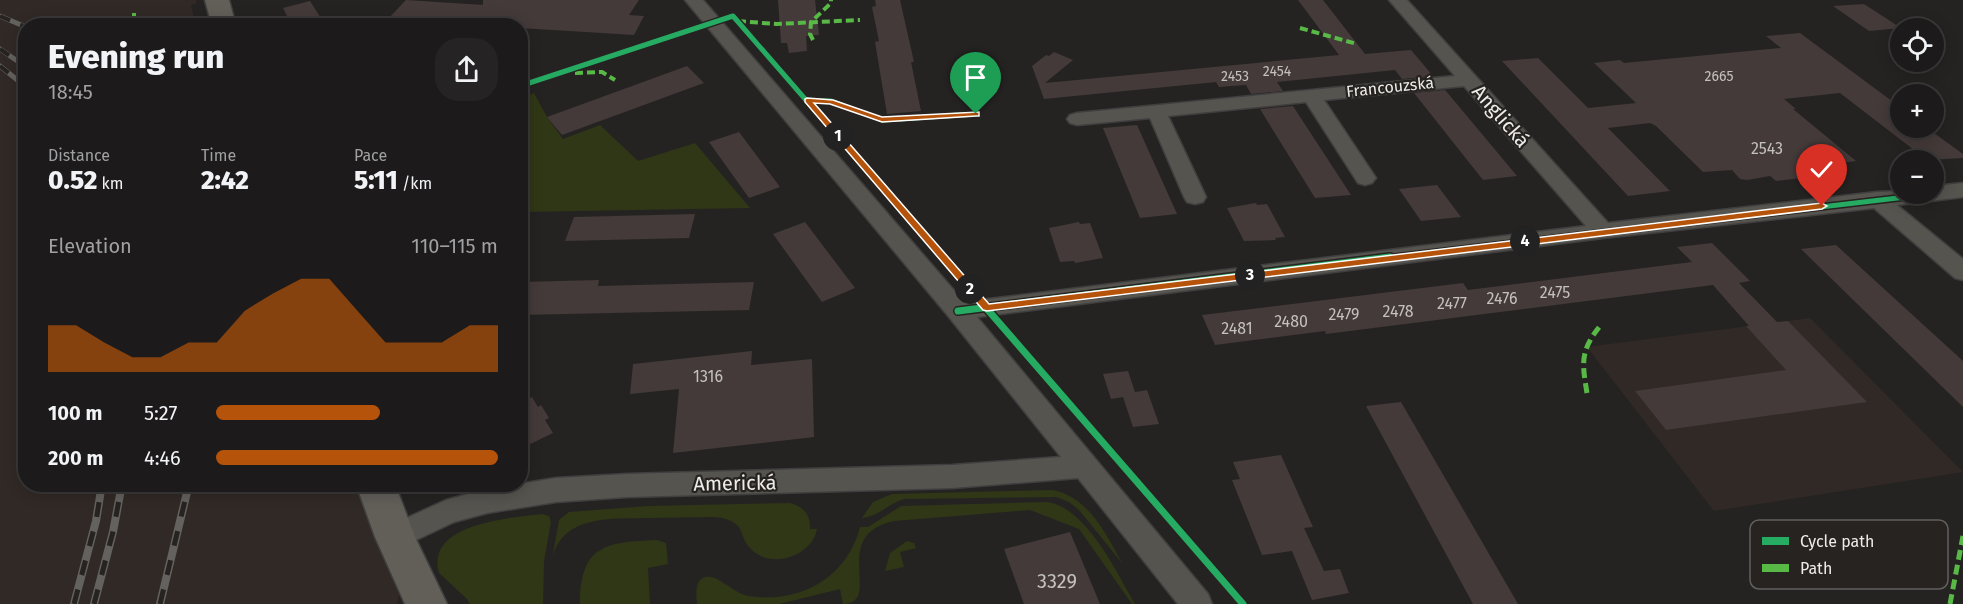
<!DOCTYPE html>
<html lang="en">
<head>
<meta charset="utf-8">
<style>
	:root { --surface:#1c1a1a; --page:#252323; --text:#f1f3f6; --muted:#a0a1a2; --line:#3a3839; --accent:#b45309 }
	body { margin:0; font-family:"Fira Sans",sans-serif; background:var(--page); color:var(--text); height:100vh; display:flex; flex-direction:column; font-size:22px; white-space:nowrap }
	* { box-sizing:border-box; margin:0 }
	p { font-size:20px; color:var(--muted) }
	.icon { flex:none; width:33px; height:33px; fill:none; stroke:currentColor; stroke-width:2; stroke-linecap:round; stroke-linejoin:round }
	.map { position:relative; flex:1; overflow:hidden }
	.sheet { position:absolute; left:18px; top:18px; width:510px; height:474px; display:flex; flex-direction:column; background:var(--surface); border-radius:24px; box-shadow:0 3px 15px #0003,0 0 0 2px var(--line) }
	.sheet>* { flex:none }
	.tools { position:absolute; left:1890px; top:18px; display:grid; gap:12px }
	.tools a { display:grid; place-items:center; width:54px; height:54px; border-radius:50%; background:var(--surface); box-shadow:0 3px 15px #0003,0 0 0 2px var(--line); font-size:30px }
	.pin { position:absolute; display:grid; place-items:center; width:51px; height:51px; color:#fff; margin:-62px -26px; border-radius:50% 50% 50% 0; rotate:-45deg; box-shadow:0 0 6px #0007 }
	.pin .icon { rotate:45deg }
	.km { position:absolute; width:30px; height:30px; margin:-15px; border-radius:50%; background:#222; color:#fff; font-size:16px; line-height:30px; text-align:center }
	.round { display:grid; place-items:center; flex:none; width:63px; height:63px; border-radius:24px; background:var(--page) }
	.head { display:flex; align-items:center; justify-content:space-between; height:102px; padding:0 30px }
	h1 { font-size:33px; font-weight:800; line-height:45px }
	.stats { display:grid; grid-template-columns:repeat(3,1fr); gap:9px; height:102px; padding:6px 30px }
	.stats div { display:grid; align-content:center }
	.stats b { font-size:26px; font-weight:800 }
	.stats small { font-size:16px; font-weight:400 }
	.stats p { font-size:16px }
	.chart { height:168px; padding:12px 30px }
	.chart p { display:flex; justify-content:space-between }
	.chart svg { width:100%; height:108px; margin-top:6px; fill:var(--accent); opacity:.7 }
	ul { padding:0 30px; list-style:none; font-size:20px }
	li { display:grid; grid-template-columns:96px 72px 1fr; align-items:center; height:45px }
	li i { height:15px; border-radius:8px; background:var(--accent) }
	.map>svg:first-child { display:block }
	.built { fill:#312925 }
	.green { fill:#2f3716 }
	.building { fill:#433a39 }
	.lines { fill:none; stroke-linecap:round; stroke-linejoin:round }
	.street-casing { stroke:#403f3f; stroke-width:3 }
	.secondary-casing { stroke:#403f3f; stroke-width:3 }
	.street { fill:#56544f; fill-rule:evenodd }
	.secondary { fill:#625f59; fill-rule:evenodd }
	.rail-far1-casing { stroke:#64625e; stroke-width:5 }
	.rail-casing { stroke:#64625e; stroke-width:8 }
	.rail-far1 { stroke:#262321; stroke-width:4; stroke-dasharray:11; stroke-linecap:butt }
	.rail { stroke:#262321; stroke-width:5; stroke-dasharray:15; stroke-linecap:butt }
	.quiet-far1 { stroke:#58b947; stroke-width:4; stroke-dasharray:8 4; stroke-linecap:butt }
	.quiet { stroke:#58b947; stroke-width:5; stroke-dasharray:10 5; stroke-linecap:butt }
	.cycleway-far1-casing { stroke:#262321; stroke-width:8 }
	.cycleway-casing { stroke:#262321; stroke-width:10 }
	.cycleway-far1 { stroke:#26ab63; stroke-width:5 }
	.cycleway { stroke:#26ab63; stroke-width:7 }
	.route { fill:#b45309; stroke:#fff; stroke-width:1.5 }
	.labels { text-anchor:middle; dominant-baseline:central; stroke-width:4.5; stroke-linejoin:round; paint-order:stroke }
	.far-number-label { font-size:14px; fill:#c3c0be }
	.far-street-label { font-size:16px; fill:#eeecea; stroke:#262321 }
	.number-label { font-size:16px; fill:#c3c0be }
	.street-label { font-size:20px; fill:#eeecea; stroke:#262321 }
	.near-number-label { font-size:20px; fill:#c3c0be }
	.key { fill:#262321; stroke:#625f5d; stroke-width:1.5 }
	.key-label { font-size:16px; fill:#eeecea }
</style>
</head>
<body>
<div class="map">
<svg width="1963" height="604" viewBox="0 0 1963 604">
	<rect width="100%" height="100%" fill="#252322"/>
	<!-- built -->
	<g class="built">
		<path d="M0,0H196L197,3L191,5L196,25L26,26V484L358,485L399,596L397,604H0Z"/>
		<path d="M1810,318L1963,472L1714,511L1587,347Z"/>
	</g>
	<!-- green -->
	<g class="green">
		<path d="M534,93L547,117L563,139L600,125L638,161L695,143L750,208L521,212V98Z"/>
		<path d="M1053,490C1089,498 1105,532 1122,563L1079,510L1069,502L1056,497L904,499C889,503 878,517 862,518L873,502L892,494Z"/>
		<path d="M1047,502C1086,507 1117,573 1135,604H1132L1079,529L1030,510L894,521C828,535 884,603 843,604L840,589L779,604H697C696,594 694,574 711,577C720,578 735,593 748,596C800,604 847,578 860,527H868L901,506Z"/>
		<path d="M790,503C803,506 811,515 810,529H817C815,540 807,549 797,554C779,563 758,561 746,543C743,538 742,531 738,526C731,519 721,517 712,517C690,517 667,518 645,518C610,519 561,515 552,560L559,520L569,512L648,506Z"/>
		<path d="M542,514L549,516L551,522L544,561L543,604H470L467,599L439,573C425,523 511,518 542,514Z"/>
		<path d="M657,540L666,543L668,564L648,568L650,604H580C580,545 606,542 657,540Z"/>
		<path d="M907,541L914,543L916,548L900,552L904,567L885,571L890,553Z"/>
	</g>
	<!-- building -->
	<g class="building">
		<path d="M406,0L483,5V0H639L629,15L644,16L634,35L520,28V26H477L387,20Z"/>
		<path d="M778,0H815L819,35L806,36L807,51L789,53L787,43H781Z"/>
		<path d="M875,0H900L914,62H911L921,111L887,114L875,42L879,41L872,7L876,6Z"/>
		<path d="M1298,0H1323L1365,54L1411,50L1433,76L1402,79L1395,70L1277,82L1283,91L1251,94L1246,85L1219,87L1216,82L1044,99L1032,66L1046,55L1049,56L1054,52L1073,60L1045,83L1339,55Z"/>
		<path d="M310,1L322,20L305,26H292L283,8Z"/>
		<path d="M1864,4L1901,28L1869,31L1833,6Z"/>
		<path d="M1800,33L1900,107V128H1927L1963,154V158L1927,160L1840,93L1784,99L1796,109H1793L1856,161L1808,167L1819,176L1776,181L1770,176L1747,180L1740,179L1732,170L1703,172L1656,126L1650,123L1608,128L1670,191L1628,196L1502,61L1538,58L1588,108L1636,103L1594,63L1620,60L1624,63L1781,48L1766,36Z"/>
		<path d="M687,66L704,83L562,135L547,117Z"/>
		<path d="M1445,90L1451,97L1517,176L1483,180L1414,93Z"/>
		<path d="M1293,106L1351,195L1315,198L1260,109Z"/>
		<path d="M1137,125L1177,214L1140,218L1103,128Z"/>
		<path d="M739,132L780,187L749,198L709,142Z"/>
		<path d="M1437,185L1461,217L1421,221L1399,189Z"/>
		<path d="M1256,203L1257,205L1267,204L1285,237L1275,238L1276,240L1244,241L1227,208Z"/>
		<path d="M695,214L689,238L565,241L574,217Z"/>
		<path d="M805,222L855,288L822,302L773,234Z"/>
		<path d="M1079,222L1080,224L1090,223L1103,258L1075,263L1074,261L1060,262L1049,228Z"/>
		<path d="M1712,243L1750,281L1739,283L1777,322L1788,321L1867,402L1666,430L1635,391L1786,370L1746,326H1749L1713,285L1326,334L1325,331L1215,345L1202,315L1463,283L1468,290L1692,262L1677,247Z"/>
		<path d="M1836,245L1963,361V407L1801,249Z"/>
		<path d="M599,280L598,286L754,282L749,310L520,315V282Z"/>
		<path d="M752,351L751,365L812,359L814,437L673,453L679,389L630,394L633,364Z"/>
		<path d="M1128,371L1135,392L1147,390L1159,424L1133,427L1123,397L1111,399L1103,374Z"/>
		<path d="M532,397L538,407L541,405L549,418L545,420L553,433L520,449V402Z"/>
		<path d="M1401,402L1518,604H1473L1366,406Z"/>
		<path d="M1281,455L1313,527L1304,528L1324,571L1340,569L1349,593L1312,600L1292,551L1262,555L1232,480L1240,479L1233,462Z"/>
		<path d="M1070,532L1100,604H1024L1004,549Z"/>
	</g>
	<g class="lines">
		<!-- street casing -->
		<g class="street-casing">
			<path id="street" d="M685,0H703L964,302L1586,226L1464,86L1324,100L1376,178L1372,183L1365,185L1358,183L1306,102L1168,116L1206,197L1203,202L1195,204L1187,202L1184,197L1150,118L1077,125L1070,123L1067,119L1070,115L1077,113L1455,76L1389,0H1407L1608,223L1877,192L1900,191V194H1934V186L1963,183V197L1897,205L1963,259V280L1955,278L1874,208L1603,238L977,317L1208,594L1212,604H1178L1078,478L952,488L627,497L556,502L487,513L454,522L395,550L385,546L380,537L385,528L446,500L487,489L556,478L627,474L952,465L1061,457L949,317Z"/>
		</g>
		<!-- secondary casing -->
		<g class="secondary-casing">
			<g id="secondary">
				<path d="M205,0H229L236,26H212Z"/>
				<path d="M356,484H395L415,537L447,604H405L375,537Z"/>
			</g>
		</g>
		<!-- street -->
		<use href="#street" class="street"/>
		<!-- secondary -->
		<use href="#secondary" class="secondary"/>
		<!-- rail-far1 casing -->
		<g class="rail-far1-casing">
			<g id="rail-far1">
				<path d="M0,16L26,27"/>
				<path d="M0,49L26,67"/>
				<path d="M0,66L26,87"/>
			</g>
		</g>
		<!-- rail casing -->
		<g class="rail-casing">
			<g id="rail">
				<path d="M74,604L96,521L102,484"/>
				<path d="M94,604L113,532L122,484"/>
				<path d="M160,604L189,484"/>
			</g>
		</g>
		<!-- rail-far1 -->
		<use href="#rail-far1" class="rail-far1"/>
		<!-- rail -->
		<use href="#rail" class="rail"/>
		<!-- quiet-far1 -->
		<g class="quiet-far1">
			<path d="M134,13V26"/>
			<path d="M738,21L776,24L860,20"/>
			<path d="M1300,28L1357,44"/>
			<path d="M813,40L810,34L811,22L831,3V0"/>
			<path d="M575,73L602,72L615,80"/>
		</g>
		<!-- quiet -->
		<g class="quiet">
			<path d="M1587,393C1582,363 1580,351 1600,326"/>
			<path d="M1950,604L1963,536"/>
		</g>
		<!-- cycleway-far1 casing -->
		<g class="cycleway-far1-casing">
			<g id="cycleway-far1">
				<path d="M520,86L733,16L944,259"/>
				<path d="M807,101H831L882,120L976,114"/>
				<path d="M1378,259L1932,194"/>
			</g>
		</g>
		<!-- cycleway casing -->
		<g class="cycleway-casing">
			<g id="cycleway">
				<path d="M942,257L1243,604"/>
				<path d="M958,311L1390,257"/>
			</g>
		</g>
		<!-- cycleway-far1 -->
		<use href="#cycleway-far1" class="cycleway-far1"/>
		<!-- cycleway -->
		<use href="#cycleway" class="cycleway"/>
	</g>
	<!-- route -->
	<path class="route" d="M807,98L833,100L882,117L979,112V116H976L882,122L830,104L814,103L989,304L1822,203L1827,206L1822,209L987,311L983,310L805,102V99Z"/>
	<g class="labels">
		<!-- far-number labels -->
		<g class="far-number-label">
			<text x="1277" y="71">2454</text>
			<text x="1235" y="76">2453</text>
			<text x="1719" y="76">2665</text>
		</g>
		<!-- far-street labels -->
		<g class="far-street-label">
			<text transform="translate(1390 87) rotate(-6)">Francouzská</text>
		</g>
		<!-- number labels -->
		<g class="number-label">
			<text x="1767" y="148">2543</text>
			<text x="1555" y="292">2475</text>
			<text x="1502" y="298">2476</text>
			<text x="1452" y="303">2477</text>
			<text x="1398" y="311">2478</text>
			<text x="1344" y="314">2479</text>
			<text x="1291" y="321">2480</text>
			<text x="1237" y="328">2481</text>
			<text x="708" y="376">1316</text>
		</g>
		<!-- street labels -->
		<g class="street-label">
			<text transform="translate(1501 116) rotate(49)">Anglická</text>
			<text transform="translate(735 483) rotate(-1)">Americká</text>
		</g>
		<!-- near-number labels -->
		<g class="near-number-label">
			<text x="1057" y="581">3329</text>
		</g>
	</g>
	<!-- legend -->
	<rect x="1750" y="520" width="198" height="69" rx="9" class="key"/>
	<rect x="1762" y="537" width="27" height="8" fill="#26ab63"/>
	<rect x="1762" y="564" width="27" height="8" fill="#58b947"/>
	<g class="key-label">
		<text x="1800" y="547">Cycle path</text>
		<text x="1800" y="574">Path</text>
	</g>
</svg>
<div class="tools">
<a><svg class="icon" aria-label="locate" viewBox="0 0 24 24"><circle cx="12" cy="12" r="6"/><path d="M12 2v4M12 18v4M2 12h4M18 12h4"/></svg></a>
<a>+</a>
<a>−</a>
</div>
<div class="pin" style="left:976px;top:114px;background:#1e9e55"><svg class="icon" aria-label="arrive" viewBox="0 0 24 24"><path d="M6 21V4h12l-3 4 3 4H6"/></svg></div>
<div class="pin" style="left:1822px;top:206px;background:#d93025"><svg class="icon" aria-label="check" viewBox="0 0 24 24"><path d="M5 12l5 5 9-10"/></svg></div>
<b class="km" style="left:838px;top:136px">1</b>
<b class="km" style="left:970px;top:289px">2</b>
<b class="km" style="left:1250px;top:275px">3</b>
<b class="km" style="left:1525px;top:241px">4</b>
<section class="sheet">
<div class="head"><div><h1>Evening run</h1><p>18:45</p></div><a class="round"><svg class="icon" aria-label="share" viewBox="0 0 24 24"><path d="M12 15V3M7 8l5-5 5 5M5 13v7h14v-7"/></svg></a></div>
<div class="stats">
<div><p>Distance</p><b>0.52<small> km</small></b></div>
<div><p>Time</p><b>2:42</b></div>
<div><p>Pace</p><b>5:11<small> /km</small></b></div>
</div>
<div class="chart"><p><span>Elevation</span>110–115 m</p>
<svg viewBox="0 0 160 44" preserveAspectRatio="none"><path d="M0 44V25L10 25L20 32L30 38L40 38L50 32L60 32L70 19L80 12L90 6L100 6L110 19L120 32L130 32L140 32L150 25L160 25V44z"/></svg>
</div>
<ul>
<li><b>100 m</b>5:27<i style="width:58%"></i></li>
<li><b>200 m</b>4:46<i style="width:100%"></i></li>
</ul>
</section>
</div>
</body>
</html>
